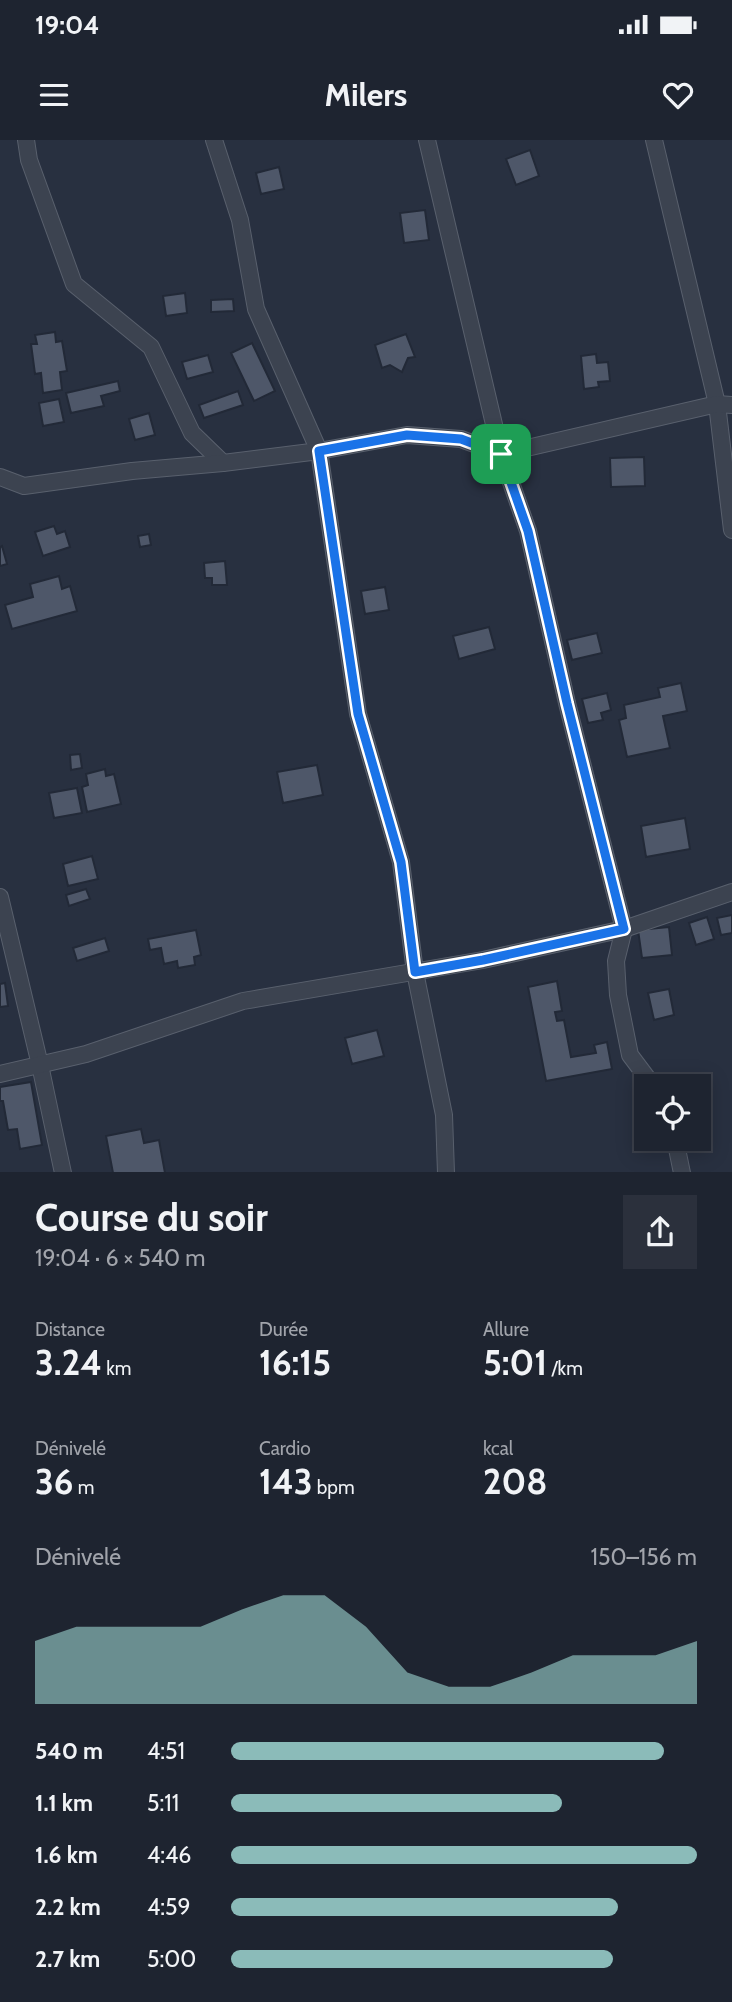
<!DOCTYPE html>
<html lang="fr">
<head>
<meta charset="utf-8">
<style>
	:root { --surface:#1e2430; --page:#2b303c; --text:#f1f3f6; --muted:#a1a4ab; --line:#3c414c; --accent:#8bbbb9 }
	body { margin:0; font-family:Cabin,sans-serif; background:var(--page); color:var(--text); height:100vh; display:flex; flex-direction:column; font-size:26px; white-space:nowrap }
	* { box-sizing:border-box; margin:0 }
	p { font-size:23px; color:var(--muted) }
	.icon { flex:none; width:38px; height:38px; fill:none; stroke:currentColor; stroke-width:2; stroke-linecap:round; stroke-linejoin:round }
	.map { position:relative; height:1032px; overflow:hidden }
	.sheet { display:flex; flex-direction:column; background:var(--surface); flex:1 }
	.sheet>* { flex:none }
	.fabs { position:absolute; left:634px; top:934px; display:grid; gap:14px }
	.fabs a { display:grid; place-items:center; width:77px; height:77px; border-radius:0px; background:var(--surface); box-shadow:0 4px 18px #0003,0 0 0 2px var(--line); font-size:35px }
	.pin { position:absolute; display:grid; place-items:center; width:60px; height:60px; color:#fff; margin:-30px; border-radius:14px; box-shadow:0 4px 10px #0006 }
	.round { display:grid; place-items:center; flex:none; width:74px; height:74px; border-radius:0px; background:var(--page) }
	.overview { display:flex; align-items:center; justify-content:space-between; height:119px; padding:0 35px }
	h1 { font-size:38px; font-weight:700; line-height:52px }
	.stats { display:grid; grid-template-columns:repeat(3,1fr); gap:10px; height:119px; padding:7px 35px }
	.stats div { display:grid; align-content:center }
	.stats b { font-size:35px; font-weight:700 }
	.stats small { font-size:19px; font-weight:400 }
	.stats p { font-size:19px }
	.chart { height:196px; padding:14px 35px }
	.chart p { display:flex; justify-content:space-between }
	.chart svg { width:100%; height:126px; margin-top:7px; fill:var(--accent); opacity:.7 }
	ul { padding:0 35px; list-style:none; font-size:23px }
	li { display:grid; grid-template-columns:112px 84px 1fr; align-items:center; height:52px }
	li i { height:18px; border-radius:9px; background:var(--accent) }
	.status { display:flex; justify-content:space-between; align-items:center; height:49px; padding:0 35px; background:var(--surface); direction:ltr }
	.status svg { height:19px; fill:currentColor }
	header { display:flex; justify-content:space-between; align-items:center; height:91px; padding:0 35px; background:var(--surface); font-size:32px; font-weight:700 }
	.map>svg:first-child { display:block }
	.building { fill:#4e5769; stroke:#222937; stroke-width:2 }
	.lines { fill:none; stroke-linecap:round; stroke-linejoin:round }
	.street-casing { stroke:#59606d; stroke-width:18 }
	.street { stroke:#3c4350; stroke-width:16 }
	.route-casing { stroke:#fff; stroke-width:14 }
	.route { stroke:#1a73e8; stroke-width:9 }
</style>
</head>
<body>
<div class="status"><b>19:04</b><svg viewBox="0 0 49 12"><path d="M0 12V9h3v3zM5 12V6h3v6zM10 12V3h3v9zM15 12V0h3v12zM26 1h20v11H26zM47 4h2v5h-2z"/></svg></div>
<header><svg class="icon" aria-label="menu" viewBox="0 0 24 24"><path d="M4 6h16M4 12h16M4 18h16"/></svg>Milers<svg class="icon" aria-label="heart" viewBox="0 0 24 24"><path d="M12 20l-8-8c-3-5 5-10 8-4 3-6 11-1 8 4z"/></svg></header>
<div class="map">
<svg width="732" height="1033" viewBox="0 0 732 1033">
	<rect width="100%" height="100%" fill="#283040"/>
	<!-- building -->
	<g class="building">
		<path d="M530,10L539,36L516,45L506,19Z"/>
		<path d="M279,27L284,49L261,54L256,33Z"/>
		<path d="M425,70L429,100L404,103L400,73Z"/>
		<path d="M185,153L187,173L166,176L163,156Z"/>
		<path d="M233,159L234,171L211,172V160Z"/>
		<path d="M55,192L56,202L62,201L67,231L60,232L62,250L43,253L41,233L35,234L31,204H37L35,195Z"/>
		<path d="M406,194L415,217L408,218L402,232L390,225L382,228L375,205Z"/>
		<path d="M252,203L275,251L254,261L231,213Z"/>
		<path d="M596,214L597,223L608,222L610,241L598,242L599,247L584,249L581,216Z"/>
		<path d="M208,215L213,232L187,239L182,222Z"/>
		<path d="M118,241L120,251L101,256L104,266L71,273L66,253Z"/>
		<path d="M238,251L243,265L204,278L199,265Z"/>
		<path d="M59,259L64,282L43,286L39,263Z"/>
		<path d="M149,273L155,295L135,300L129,279Z"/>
		<path d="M644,317L645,346L611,347L610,318Z"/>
		<path d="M54,386L57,394L65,391L70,407L43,416L35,392Z"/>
		<path d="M149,394L151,405L140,407L138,396Z"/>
		<path d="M2,406L7,424L0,426V407Z"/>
		<path d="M225,421L227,445H212V438H205L204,423Z"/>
		<path d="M59,436L62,449L70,446L77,471L12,489L5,465L33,457L30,444Z"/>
		<path d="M385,447L389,470L365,474L361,451Z"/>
		<path d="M489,487L495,509L459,519L453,496Z"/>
		<path d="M597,493L602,513L572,520L567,500Z"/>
		<path d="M681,543L687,571L663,576L670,608L627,617L619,580L626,578L624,565L660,557L658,548Z"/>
		<path d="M607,553L611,570L601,573L603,580L588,583L582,559Z"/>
		<path d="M80,614L82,628L71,630L70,615Z"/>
		<path d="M317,625L323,655L283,663L277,632Z"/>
		<path d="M105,629L106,636L114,634L121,664L87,672L82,647L88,645L86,634Z"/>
		<path d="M77,648L82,673L54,678L49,653Z"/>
		<path d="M685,678L690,709L646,717L641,686Z"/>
		<path d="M92,716L98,739L68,746L63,724Z"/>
		<path d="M86,749L90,759L69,766L66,755Z"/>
		<path d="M732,775V793L721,795L717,778Z"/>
		<path d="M707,777L714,799L696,805L689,783Z"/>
		<path d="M669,787L672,815L642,818L638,790Z"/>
		<path d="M196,790L201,815L194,817L195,825L178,828L177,821L164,824L161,808L150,810L148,799Z"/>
		<path d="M105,798L109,811L77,821L73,808Z"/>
		<path d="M557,841L562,871L555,872L557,881L564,880L571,917L596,913L594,905L607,902L612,929L546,941L528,847Z"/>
		<path d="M5,843L8,866L0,867V844Z"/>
		<path d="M669,849L674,875L654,880L648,853Z"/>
		<path d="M377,890L384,916L352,924L345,898Z"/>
		<path d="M31,942L42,1005L20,1009L17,989L8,990L3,961H0V947Z"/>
		<path d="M141,989L144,1003L159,1000L165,1033H113L106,996Z"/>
	</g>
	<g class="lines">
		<!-- street casing -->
		<g class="street-casing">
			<g id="street">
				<path d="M26,0L29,20L74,144L151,207L192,293L223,323"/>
				<path d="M214,0L240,80L256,169L319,311L358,574L401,722L415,832L444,975L446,1033"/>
				<path d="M427,0L501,314L528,391L567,563L624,789L616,821L618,855L630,915L654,947"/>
				<path d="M654,0L717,264L732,390"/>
				<path d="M0,337L24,346L132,331L223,323L319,311L407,295L461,299L501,314L717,264L732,265"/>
				<path d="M0,757L40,925L63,1033"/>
				<path d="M0,934L86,914L243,861L483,820L624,789L732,752"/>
				<path d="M675,999L682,1033"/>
			</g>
		</g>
		<!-- street -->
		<use href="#street" class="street"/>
	</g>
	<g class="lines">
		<!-- route casing -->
		<g class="route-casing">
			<path id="route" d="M407,295L461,299L501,314L528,391L567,563L624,789L483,820L415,832L401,722L358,574L319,311Z"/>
		</g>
		<!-- route -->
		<use href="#route" class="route"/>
	</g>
</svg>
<div class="fabs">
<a><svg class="icon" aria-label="locate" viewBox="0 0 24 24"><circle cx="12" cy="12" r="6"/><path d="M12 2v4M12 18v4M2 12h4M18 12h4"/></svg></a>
</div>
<div class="pin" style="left:501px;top:314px;background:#1e9e55"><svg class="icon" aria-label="arrive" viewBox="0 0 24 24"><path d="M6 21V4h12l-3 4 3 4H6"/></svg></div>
</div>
<section class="sheet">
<div class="overview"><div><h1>Course du soir</h1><p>19:04 · 6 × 540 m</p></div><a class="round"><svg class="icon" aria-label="share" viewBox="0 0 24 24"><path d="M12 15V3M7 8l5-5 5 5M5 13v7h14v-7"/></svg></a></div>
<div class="stats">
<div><p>Distance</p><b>3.24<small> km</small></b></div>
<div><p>Durée</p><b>16:15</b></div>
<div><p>Allure</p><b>5:01<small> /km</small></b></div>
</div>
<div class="stats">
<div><p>Dénivelé</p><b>36<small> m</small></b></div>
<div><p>Cardio</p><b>143<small> bpm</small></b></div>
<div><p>kcal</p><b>208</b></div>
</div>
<div class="chart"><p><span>Dénivelé</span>150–156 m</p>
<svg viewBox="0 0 160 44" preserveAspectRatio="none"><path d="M0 44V22L10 17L20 17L30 17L40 17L50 11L60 6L70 6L80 17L90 33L100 38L110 38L120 33L130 27L140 27L150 27L160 22V44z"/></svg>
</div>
<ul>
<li><b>540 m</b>4:51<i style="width:93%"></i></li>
<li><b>1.1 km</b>5:11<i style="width:71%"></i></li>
<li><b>1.6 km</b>4:46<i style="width:100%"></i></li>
<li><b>2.2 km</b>4:59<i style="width:83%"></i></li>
<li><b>2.7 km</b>5:00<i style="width:82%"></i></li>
</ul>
</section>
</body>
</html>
